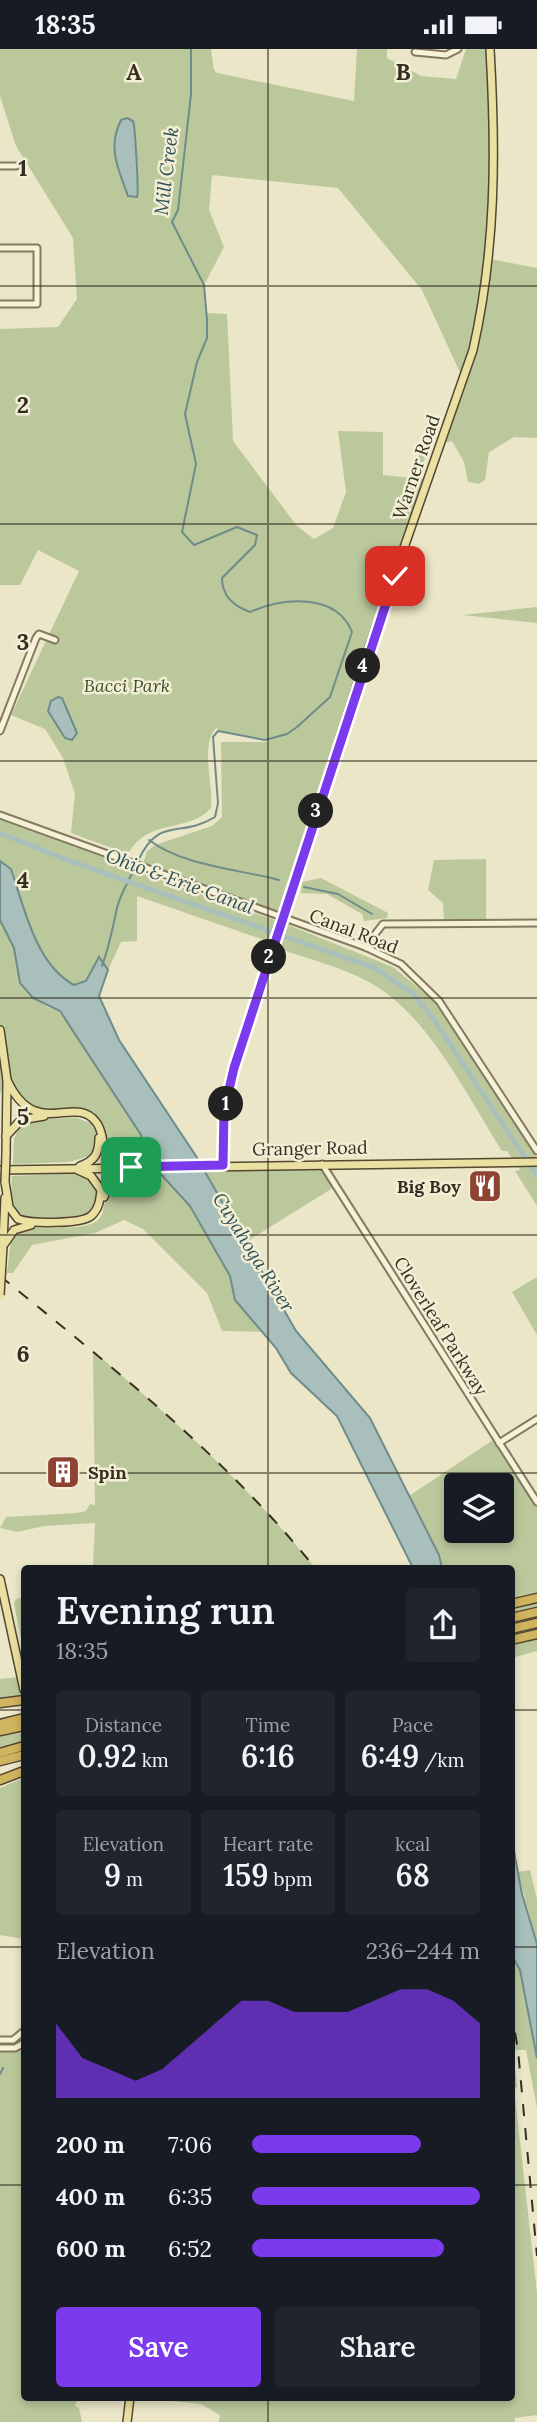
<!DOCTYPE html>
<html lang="en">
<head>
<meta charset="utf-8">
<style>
	:root { --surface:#171b24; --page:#20242c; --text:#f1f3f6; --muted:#9ea1a6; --accent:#7c3aed }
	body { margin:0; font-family:Lora,serif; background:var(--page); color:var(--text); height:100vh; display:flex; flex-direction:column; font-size:26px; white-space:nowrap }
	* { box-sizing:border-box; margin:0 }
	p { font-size:23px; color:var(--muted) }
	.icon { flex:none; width:38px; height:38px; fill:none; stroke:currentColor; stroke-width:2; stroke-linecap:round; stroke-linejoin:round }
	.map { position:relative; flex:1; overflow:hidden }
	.details { position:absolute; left:21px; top:1516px; width:494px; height:836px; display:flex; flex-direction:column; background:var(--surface); border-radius:7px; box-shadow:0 4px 10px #0003 }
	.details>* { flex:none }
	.buttons { position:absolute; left:444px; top:1424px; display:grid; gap:14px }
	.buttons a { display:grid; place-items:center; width:70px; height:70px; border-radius:7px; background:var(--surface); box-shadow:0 4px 10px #0003; font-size:35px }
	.pin { position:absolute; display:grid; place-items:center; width:60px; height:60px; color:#fff; margin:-30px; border-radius:14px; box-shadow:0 4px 10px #0006 }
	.km { position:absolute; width:35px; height:35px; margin:-18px; border-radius:50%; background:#222; color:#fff; font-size:19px; line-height:35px; text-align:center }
	.round { display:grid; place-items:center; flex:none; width:74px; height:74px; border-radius:7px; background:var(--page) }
	.overview { display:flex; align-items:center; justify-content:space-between; height:119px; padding:0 35px }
	h1 { font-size:38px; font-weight:600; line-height:52px }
	.metrics { display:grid; grid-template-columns:repeat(3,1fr); gap:10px; height:119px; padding:7px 35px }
	.metrics div { display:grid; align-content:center; border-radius:7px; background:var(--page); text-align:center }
	.metrics b { font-size:30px; font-weight:600 }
	.metrics small { font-size:19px; font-weight:400 }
	.metrics p { font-size:19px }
	.chart { height:196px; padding:14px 35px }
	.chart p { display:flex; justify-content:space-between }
	.chart svg { width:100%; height:126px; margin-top:7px; fill:var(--accent); opacity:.7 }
	.button { display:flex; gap:14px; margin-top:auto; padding:14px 35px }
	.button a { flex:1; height:80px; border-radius:7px; background:var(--accent); color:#fff; font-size:28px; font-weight:600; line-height:80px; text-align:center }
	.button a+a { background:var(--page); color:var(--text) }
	ul { padding:0 35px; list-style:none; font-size:23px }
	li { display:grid; grid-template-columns:112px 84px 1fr; align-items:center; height:52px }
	li i { height:18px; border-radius:9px; background:var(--accent) }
	.status { display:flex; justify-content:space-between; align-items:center; height:49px; padding:0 35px; background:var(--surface); direction:ltr }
	.status svg { height:19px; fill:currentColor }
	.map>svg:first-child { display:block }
	.green { fill:#bbc89c; fill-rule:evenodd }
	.water { fill:#a8bfbc; stroke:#6f8c8a; stroke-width:2 }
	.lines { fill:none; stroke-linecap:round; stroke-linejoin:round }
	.stream { stroke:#6f8c8a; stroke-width:2 }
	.canal { stroke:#a8bfbc; stroke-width:5 }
	.minor-casing { stroke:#84795e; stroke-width:9 }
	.major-casing { stroke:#534732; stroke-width:10 }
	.highway-casing { stroke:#534732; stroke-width:11 }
	.minor { stroke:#f6f2d9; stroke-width:5 }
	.major { stroke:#eae0a2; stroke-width:7 }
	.highway { stroke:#d1b460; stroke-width:8 }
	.rail { stroke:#362f20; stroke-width:2; stroke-dasharray:12 12; stroke-linecap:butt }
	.major-bridge-casing { stroke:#534732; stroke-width:10; stroke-linecap:butt }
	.major-bridge { stroke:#eae0a2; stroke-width:7 }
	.route-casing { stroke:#fff; stroke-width:14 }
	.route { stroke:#7c3aed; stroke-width:9 }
	.grid { fill:none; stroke:#362f20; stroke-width:2; stroke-opacity:0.55 }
	.labels { text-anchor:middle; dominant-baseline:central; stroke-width:5; stroke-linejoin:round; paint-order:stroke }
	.street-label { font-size:18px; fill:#362f20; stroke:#f2efd6 }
	.park-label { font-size:18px; font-style:italic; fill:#3f5129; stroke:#f2efd6 }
	.poi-label { font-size:18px; font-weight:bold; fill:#362f20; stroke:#f2efd6; text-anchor:end }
	.water-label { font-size:19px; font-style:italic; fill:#315054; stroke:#f2efd6 }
	.grid-label { font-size:23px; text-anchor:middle; font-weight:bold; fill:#362f20; stroke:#f2efd6; stroke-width:5; stroke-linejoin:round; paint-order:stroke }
</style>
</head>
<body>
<div class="status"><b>18:35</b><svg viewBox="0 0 49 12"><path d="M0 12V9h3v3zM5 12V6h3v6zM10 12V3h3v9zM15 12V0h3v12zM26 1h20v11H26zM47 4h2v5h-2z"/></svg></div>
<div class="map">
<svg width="537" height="2373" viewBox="0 0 537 2373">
	<rect width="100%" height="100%" fill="#eae6c7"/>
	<!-- green -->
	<g class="green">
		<path d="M0,0H211L214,21L217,24L354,52L357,0H387V9L421,27L456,30L466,0H490V210L537,219V389L514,388L489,403L485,431L479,435L468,433L464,413L452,392L441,394L463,330L422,241L338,139L212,126L209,161L224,198L204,236L206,264L227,265L233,392L297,477L314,490L333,479L346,443L338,382L383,383V426L412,429L426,385L432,386L419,429L428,430L281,869L142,818L147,802L155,796L212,777L222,768L221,693H270L218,682L217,678C199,695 214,736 211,759C187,785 149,768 128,805L71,784L75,745L63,709L45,680L11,666L79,522L38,501L20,536H0V280L58,278L77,250L73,189L16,97L0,47ZM133,71L138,125L127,147Z"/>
		<path d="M537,558V574L462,566Z"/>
		<path d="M0,766L125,811L123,818L283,874L393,918L433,951L537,1109V1157L515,1122L520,1121L507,1102H502C467,1047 428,965 369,933C343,919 312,911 283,901L284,898L137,847V892L121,893L108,921L99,909L86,932L74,937C36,916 24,858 11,820L0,812Z"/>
		<path d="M486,810V874L444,875L443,854L428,841L434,811Z"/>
		<path d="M321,829L388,864L387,869L364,872L362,865L327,845L301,844L302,833Z"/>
		<path d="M0,871L14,899L20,935L47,958L57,961L73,980L141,1086L147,1110L190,1157L230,1227L235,1251L261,1283L222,1282L207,1244L143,1180L124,1171L95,1184L32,1196L13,1224H7L11,1190L21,1181C38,1174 94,1187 102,1165C105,1156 106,1143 108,1132L130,1118L106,1104L100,1078L89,1067L31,1062L7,1031L0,1045Z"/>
		<path d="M77,1069L90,1074L98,1085L93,1106L69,1113L13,1115L14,1090L20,1076L32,1070Z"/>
		<path d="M322,1115L336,1137L246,1193L201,1117Z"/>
		<path d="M57,1125C65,1125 77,1123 85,1127C100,1134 103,1158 87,1167C78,1172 64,1170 54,1170C17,1170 9,1166 12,1127Z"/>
		<path d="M537,1228V1286L512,1243Z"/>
		<path d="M93,1302C173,1370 249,1437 315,1519H93L95,1474L44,1477L17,1483L0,1479L6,1468L77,1464L86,1462L90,1455L95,1456Z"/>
		<path d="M496,1389L537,1453V1602L511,1609V1519H442L439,1506L409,1447ZM457,1437H502V1482H457Z"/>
		<path d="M24,1548V1606L14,1554L16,1550Z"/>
		<path d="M21,1628L24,1650L0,1651V1630Z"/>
		<path d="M24,1684V1692L0,1699V1687Z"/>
		<path d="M24,1729V1890L0,1886V1739Z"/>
		<path d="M530,1821L537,1850V1895L518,1823Z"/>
		<path d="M511,1905L520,1921L528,1953L537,2009V2059L526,2001H513L517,2038L514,2039L537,2244V2366L515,2369V2373H219L220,2366L201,2355L172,2352V2348H511Z"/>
		<path d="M24,1996V2348L77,2349L75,2357L79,2359L82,2373H0V2002Z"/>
	</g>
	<!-- water -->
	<g class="water">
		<path d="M127,69L133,72C135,76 139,144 137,148L128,147C118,119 107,99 121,71Z"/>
		<path d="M58,648L62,649L77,684L72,691L65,689L48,662L51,652Z"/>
		<path d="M0,812L11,820C24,858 36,916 74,936L86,932L99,908L108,921L99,947L119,991L196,1107L296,1282L370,1369L439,1506L442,1519H413L337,1367L291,1324L276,1299L235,1251L230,1227L190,1157L147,1110L141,1086L60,962L33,949L20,934L14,899L0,871Z"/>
		<path d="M511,1786L522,1845L537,1895V2009L520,1921L511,1905Z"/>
	</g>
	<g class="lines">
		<!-- stream -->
		<g class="stream">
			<path d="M149,791C183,817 238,820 279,831"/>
			<path d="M138,812C159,766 179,790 215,768L218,754L213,688L218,682L265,691L287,685L297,678L330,648L352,583C336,543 282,549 250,563C233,557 222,547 222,529L255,496L257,486L237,478L194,496L182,483L196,415L185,365L197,313L207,289V271L204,236L172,173L178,161L191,45V0"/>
			<path d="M304,838L338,845L372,865"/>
			<path d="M102,917C109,898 113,878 117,859C120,845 130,830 135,818"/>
			<path d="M0,2025L3,2019"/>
		</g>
		<!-- canal -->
		<path class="canal" d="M0,784L67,811L375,919L412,944L433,969L537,1127"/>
		<!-- minor casing -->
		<g class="minor-casing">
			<g id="minor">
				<path d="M415,3L446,6L458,0"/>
				<path d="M0,117H16"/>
				<path d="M0,199H37V255H0"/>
				<path d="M0,682L36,589L39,585L55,591"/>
				<path d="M0,766L365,898L401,915L439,952L537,1102"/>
				<path d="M365,898L383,875L537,874"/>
				<path d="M322,1115L537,1453"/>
				<path d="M499,1394L537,1370"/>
				<path d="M0,1991H13L24,1982"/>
				<path d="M0,1999H15L24,1994"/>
			</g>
		</g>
		<!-- major casing -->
		<g class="major-casing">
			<g id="major">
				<path d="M0,981L7,1031L6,1106"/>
				<path d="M7,1031C36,1093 74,1044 96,1073C103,1081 102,1094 106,1104L124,1116"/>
				<path d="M6,1087L21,1071L44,1067"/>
				<path d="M223,1116L224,1062L232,1025L369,599L473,301C496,199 496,104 490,0"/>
				<path d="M80,1117C95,1112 99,1104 99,1089"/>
				<path d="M0,1121L537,1113"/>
				<path d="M5,1133L9,1158L18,1170C31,1175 81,1175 91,1167C99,1160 100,1151 101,1141L91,1127L78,1121"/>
				<path d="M104,1148L110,1129L128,1119"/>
				<path d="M3,1193L5,1149"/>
				<path d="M3,1197L14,1181L31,1176"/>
				<path d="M0,1530L24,1641"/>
				<path d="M127,2373L130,2348"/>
			</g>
		</g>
		<!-- highway casing -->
		<g class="highway-casing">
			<g id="highway">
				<path d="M511,1555L537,1549"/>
				<path d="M511,1569L537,1563"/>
				<path d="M511,1580L537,1574"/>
				<path d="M511,1591L537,1585"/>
				<path d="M0,1654L24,1651"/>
				<path d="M0,1675L24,1669"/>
				<path d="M0,1682L24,1677"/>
				<path d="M0,1704L24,1697"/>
				<path d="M0,1712L24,1706"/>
				<path d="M0,1731L24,1722"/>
			</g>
		</g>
		<!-- minor -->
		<use href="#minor" class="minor"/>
		<!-- major -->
		<use href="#major" class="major"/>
		<!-- highway -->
		<use href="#highway" class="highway"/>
		<!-- rail -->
		<g class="rail">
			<path d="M0,1227C112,1318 224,1406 315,1519"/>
			<path d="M511,1960L518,2001L537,2207"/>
		</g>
		<!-- major-bridge casing -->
		<g class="major-bridge-casing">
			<g id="major-bridge">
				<path d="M5,1133L6,1106"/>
				<path d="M0,1246L3,1197"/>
			</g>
		</g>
		<!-- major-bridge -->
		<use href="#major-bridge" class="major-bridge"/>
	</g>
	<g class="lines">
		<!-- route casing -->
		<g class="route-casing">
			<path id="route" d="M131,1118L223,1116L224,1062L234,1019L395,527"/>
		</g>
		<!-- route -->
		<use href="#route" class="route"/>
	</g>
	<!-- grid -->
	<path class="grid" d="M268,0V1519M0,237H537M0,475H537M0,712H537M0,949H537M0,1186H537M0,1424H537M0,1661H24M511,1661H537M0,1898H24M511,1898H537M0,2136H24M511,2136H537M268,2348V2373"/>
	<!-- icons -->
	<defs>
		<g id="restaurant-square" transform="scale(1.75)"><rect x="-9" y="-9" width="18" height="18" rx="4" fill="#8e4333" stroke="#f2efd6"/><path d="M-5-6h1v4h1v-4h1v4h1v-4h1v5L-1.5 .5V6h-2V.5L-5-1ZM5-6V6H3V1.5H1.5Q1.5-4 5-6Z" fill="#fff"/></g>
		<g id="building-square" transform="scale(1.75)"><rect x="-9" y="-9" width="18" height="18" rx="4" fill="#8e4333" stroke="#f2efd6"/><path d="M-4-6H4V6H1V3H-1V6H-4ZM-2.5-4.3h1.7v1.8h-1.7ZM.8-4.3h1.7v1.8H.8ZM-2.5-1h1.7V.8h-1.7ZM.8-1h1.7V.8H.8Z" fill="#fff"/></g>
	</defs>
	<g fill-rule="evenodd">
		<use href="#restaurant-square" x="485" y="1137"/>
		<use href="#building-square" x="63" y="1423"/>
	</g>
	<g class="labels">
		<!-- street labels -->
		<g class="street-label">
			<text transform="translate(416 418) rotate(-71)">Warner Road</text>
			<text transform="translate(354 882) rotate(21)">Canal Road</text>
			<text transform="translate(310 1099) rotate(-1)">Granger Road</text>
			<text transform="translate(441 1277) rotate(58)">Cloverleaf Parkway</text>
		</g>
		<!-- park labels -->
		<g class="park-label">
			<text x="127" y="636">Bacci Park</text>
		</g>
		<!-- poi labels -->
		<g class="poi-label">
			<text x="461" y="1137">Big Boy</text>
			<text x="88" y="1423" text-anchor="start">Spin</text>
		</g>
		<!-- water labels -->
		<g class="water-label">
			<text transform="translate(166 122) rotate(-83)">Mill Creek</text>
			<text transform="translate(180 832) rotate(20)">Ohio &amp; Erie Canal</text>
			<text transform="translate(254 1203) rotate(58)">Cuyahoga River</text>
		</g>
	</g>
	<g class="grid-label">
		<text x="134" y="31">A</text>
		<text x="403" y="31">B</text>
		<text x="23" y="127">1</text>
		<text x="23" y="364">2</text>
		<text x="23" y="601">3</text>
		<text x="23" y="839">4</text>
		<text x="23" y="1076">5</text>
		<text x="23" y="1313">6</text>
	</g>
</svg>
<div class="buttons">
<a><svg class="icon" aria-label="layers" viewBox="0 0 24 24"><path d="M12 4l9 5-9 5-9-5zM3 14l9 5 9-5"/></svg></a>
</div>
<div class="pin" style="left:131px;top:1118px;background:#1e9e55"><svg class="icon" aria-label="arrive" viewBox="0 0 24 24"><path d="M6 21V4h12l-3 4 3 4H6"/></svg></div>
<div class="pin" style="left:395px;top:527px;background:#d93025"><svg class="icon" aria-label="check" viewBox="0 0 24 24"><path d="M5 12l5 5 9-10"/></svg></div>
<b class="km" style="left:226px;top:1055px">1</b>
<b class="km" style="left:269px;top:908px">2</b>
<b class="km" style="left:316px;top:762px">3</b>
<b class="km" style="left:363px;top:617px">4</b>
<section class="details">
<div class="overview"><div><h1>Evening run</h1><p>18:35</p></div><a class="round"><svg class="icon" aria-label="share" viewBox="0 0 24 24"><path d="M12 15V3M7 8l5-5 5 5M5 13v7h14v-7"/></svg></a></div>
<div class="metrics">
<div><p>Distance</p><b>0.92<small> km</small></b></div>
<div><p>Time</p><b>6:16</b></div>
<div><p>Pace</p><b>6:49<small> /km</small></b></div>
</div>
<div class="metrics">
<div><p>Elevation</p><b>9<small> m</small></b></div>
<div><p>Heart rate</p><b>159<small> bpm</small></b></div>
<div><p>kcal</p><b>68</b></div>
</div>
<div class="chart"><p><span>Elevation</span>236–244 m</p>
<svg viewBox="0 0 160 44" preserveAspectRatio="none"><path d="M0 44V18L10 30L20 34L30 38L40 34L50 26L60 18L70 10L80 10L90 14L100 14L110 14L120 10L130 6L140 6L150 10L160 18V44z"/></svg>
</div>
<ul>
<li><b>200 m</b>7:06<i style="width:74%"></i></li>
<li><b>400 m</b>6:35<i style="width:100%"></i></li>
<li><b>600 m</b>6:52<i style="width:84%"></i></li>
</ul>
<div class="button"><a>Save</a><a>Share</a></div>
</section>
</div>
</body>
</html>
